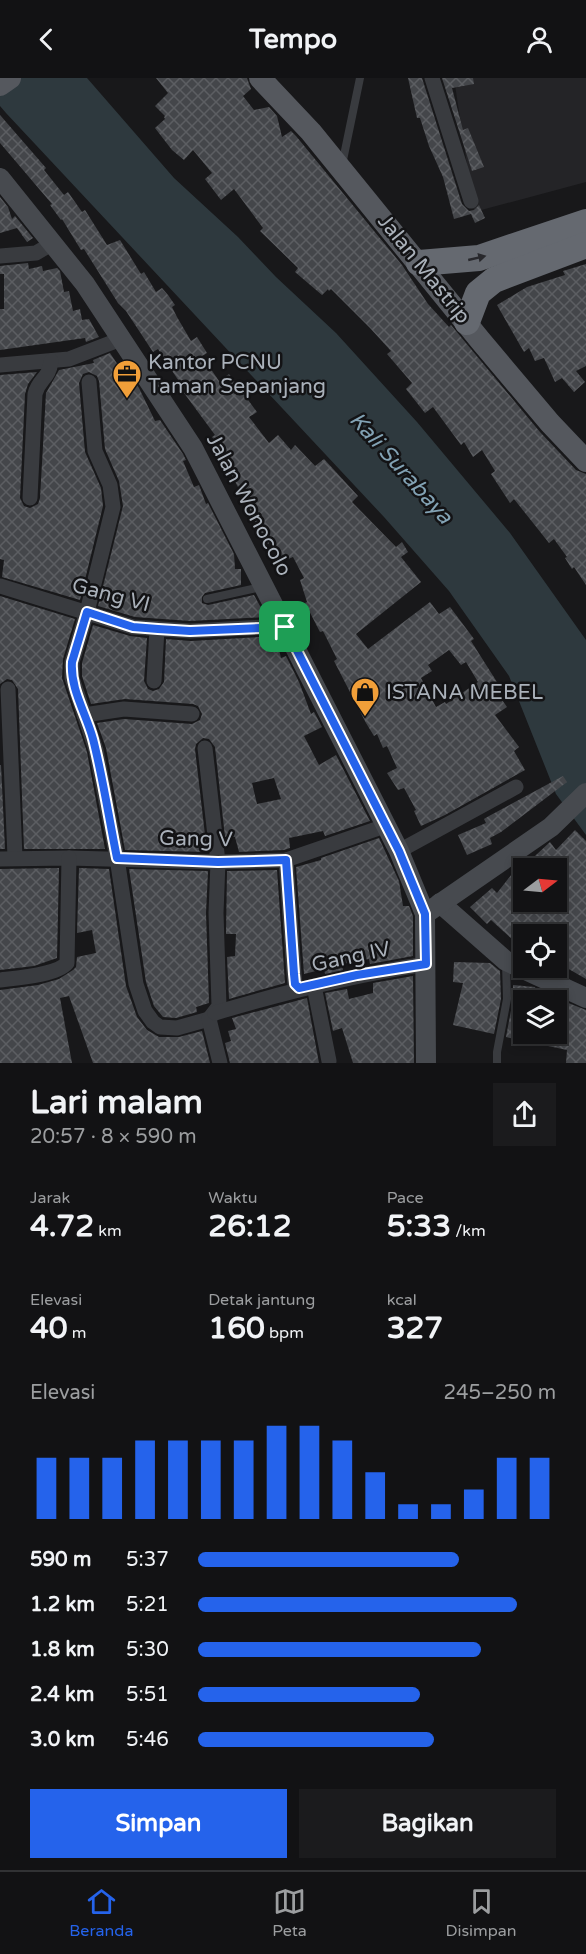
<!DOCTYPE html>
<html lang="id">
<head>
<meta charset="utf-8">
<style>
	:root { --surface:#121214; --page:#1b1b1d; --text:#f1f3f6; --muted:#9c9ea0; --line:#313234; --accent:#2563eb }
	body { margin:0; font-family:"Varela Round",sans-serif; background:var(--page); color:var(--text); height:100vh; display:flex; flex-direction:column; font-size:22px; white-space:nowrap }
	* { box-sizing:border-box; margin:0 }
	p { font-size:20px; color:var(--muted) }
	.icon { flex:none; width:33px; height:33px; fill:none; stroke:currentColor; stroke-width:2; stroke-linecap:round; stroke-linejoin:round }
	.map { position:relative; height:985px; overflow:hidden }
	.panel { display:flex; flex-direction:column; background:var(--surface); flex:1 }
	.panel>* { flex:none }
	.needle { width:39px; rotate:74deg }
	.tools { position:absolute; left:513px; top:780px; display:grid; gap:12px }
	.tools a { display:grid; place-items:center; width:54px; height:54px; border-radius:0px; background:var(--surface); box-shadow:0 3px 9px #0003,0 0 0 2px var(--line); font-size:30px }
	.pin { position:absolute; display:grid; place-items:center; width:51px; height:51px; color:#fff; margin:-26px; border-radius:12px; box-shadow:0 3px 9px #0006 }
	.round { display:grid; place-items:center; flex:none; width:63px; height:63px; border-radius:0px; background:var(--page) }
	.summary { display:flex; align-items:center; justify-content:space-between; height:102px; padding:0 30px }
	h1 { font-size:33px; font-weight:800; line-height:45px }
	.metrics { display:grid; grid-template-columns:repeat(3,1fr); gap:9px; height:102px; padding:6px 30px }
	.metrics div { display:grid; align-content:center }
	.metrics b { font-size:30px; font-weight:800 }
	.metrics small { font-size:16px; font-weight:400 }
	.metrics p { font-size:16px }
	.chart { height:168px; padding:12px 30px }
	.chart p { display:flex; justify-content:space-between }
	.chart svg { width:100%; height:108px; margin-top:6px; stroke:var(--accent); stroke-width:6 }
	.button { display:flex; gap:12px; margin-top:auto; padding:12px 30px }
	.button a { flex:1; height:69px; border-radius:0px; background:var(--accent); color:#fff; font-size:24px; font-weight:800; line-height:69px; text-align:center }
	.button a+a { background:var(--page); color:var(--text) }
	ul { padding:0 30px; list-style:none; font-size:20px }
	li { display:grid; grid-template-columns:96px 72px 1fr; align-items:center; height:45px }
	li i { height:15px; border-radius:8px; background:var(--accent) }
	header { display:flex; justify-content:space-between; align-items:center; height:78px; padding:0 30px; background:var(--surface); font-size:27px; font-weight:800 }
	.menu { display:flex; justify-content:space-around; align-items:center; height:84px; border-top:2px solid var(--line); background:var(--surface); font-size:16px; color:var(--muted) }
	.menu a { display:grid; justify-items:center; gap:3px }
	.menu .on { color:var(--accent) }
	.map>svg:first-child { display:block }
	.built { fill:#242427 }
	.water { fill:#2e393e }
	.building { fill:url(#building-cross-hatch); fill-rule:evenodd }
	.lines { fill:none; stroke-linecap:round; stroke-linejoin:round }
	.lane { stroke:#393b3f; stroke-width:8 }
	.street { stroke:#393b3f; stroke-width:15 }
	.secondary { stroke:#474a4f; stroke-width:20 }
	.primary { stroke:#55585e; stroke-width:22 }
	.highway { stroke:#656970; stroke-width:26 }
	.oneway { fill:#28282c }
	.route-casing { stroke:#fff; stroke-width:12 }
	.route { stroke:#2563eb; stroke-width:8 }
	.labels { text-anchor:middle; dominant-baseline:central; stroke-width:5; stroke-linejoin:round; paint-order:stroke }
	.street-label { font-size:21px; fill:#aab1ba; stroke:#131315 }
	.poi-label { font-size:21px; fill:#aab1ba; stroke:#131315; text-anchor:start }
	.water-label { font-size:22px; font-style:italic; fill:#82a2b4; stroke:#131315 }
</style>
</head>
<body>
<header><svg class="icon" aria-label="back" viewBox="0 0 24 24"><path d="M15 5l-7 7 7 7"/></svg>Tempo<svg class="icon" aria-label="person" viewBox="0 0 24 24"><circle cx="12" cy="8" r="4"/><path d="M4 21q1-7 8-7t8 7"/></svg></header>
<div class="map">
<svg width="586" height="985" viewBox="0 0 586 985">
	<defs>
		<pattern id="building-cross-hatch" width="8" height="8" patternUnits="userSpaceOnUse" patternTransform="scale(1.5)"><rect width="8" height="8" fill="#44464a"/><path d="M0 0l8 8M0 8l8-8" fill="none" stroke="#5c5e62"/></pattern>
	</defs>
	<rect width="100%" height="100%" fill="#18181a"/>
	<!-- built -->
	<path class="built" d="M454,0H586V104L474,134Z"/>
	<!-- water -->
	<path class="water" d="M0,0H87L174,100L238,159L276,199L336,255L417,344L510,455L586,562V757L556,716L509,598L449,513L384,439L6,35L0,28Z"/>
	<!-- building -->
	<g class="building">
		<path d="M156,0H247L251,11L243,18L254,32L269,29L277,38L282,59L291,53L296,58L402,187L428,226L449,249L451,247L540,354L576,392L586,396V507L574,489L572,491L565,480L567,479L554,461L549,465L514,421L510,425L491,396L495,393L482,372L473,379L464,364L461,367L433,329L425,335L406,311L412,305L387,276L391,273L370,250L331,211L329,213L328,211L322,217L295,194L298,190L260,153L263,150L234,111L221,122L205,101L212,95L193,72L184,82L172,72L155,50L165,41L164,39L165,38L155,28L168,15Z"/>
		<path d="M408,0H422L462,126L469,133L474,132L479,127L485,140L475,145L471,136L454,141L443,99L429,68L420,40H417Z"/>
		<path d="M442,0H473L474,6L452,10L463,52L468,50L484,89L472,93Z"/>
		<path d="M0,37L46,90L44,92L64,117L68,114L82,134L85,132L107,167L120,162L141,196L144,194L156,214L162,210L168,217L175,227L172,229L177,239L191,263L197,259L207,275L202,278L219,303L229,296L257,334L249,339L269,365L278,357L291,372L295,367L315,388L324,381L358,418L352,424L396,469L402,464L408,474L401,479L421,504L356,556L368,571L430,524L439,536L450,529L474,561L471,563L502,612L497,615L507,629L495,637L519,669L514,673L525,692L445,737L421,748L414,733L416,732L404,710L398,712L387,695L397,690L387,668L383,670L377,656L374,658L366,645L334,583L337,581L323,553L320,554L305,525L307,524L300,502L304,500L293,479L283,483L279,473L276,474L271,464L268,466L262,454L261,455L254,442L255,441L223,381L227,379L212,359L215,357L184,315L186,314L167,285L158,271L153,274L126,233L118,225L84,171L81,172L62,141L61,142L50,127L52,126L0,65ZM449,572L461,587L466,584L478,604L446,626L445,624L436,629L421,600L432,593L428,587Z"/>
		<path d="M0,119L8,129L12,141L15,138L33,160L27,164L17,150L0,155Z"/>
		<path d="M28,185L29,191L42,188L43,193L57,190L60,193L64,214L69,213L73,233L80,231L82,242L89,241L99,259L86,264L85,260L0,272V231H4V196H0V188Z"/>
		<path d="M586,186V288L576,293L585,304L574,314L562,300L555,304L544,280L535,283L529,270L524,274L497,227L527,209L565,197L563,193Z"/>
		<path d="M110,275L118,287H120L132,310L137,307L139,310L155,343L160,342L183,376L186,382L183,383L194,409L199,407L206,426L208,425L234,476L235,491H241V507L205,515L202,519V525L208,527L254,517L266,539L190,543L135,539L98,528L123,428L119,403L105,371L99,303L97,298L89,294L83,296L79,305L85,374L101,410L103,428L80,522L2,499L4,482L0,481V297L37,294L28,306L25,316L20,420L24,428L30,430L38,426L40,420L46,315L59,292L94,285L93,282Z"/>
		<path d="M0,518L75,541L63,581L62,600L87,674L105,771H24L18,611L12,602L7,601L0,606Z"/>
		<path d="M93,547L130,558L147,560L144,603L148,611L153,613L159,611L164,604L166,561L191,563L276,558L281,580L286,578L299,604L311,636L314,634L322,649L304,658L319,687L336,677L370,743L325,758L323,753L289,760L290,770L284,772L239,774L235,759H225L215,669L209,661L203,660L196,666L195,671L207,774L125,772L106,670L97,645L124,641L192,646L200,642L202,636L198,628L193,626L125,621L91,626L82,598V585ZM274,700L281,721L257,726L252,705Z"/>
		<path d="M0,687H1L5,771H0Z"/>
		<path d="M563,698L567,704L501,754L490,760L492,766L467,777L458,757L486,745L484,741L489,738Z"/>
		<path d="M575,752L586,763V901L567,890L564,894L556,888V856H524V872L491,842L487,846L470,829L492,810L497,815L512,796L524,806V824H556V790H522L550,764L556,772Z"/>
		<path d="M379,760L399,803L403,828H409L413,838V878L370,886L369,881L342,886L343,892L325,896L324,891L304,896L296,789L321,782V780Z"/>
		<path d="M59,790L57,880L34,888L0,892V791Z"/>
		<path d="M79,790L109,791L126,908L137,939L147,952L159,959H179L202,953L210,985H93L69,918L60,920L72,985H0V912L38,907L59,901L73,892L76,889L77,879L96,875L92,852L77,855Z"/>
		<path d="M129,791L208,793L206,835L209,925L196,929L197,934L176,940L163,939L154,928L146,904Z"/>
		<path d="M277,792L285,905L229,921L227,879L235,878L236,856H226L227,793Z"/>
		<path d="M454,884L490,885L500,893L501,921L494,956L453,947L463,905L453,904Z"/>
		<path d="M413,898L414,985H353L342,950L333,953L325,915L347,911L349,921L373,915V905Z"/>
		<path d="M513,907L535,909L536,912L586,932V985H566L567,972L520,962L521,955L556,958L559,922H524L519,962L506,959L513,922Z"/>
		<path d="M307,920L319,985H230L225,965L231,963L228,953L236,951L232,940Z"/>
	</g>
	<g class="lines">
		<!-- lane -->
		<g class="lane">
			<path d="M342,87L360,0"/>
			<path d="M207,521L261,509"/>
			<path d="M497,985V974L507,921L506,885"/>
		</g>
		<!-- street -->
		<g class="street">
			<path d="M432,0L471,123"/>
			<path d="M0,178L36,175L53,165"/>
			<path d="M0,287L69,281L121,261"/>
			<path d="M89,304L95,373L110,407L113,429L87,534L72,584V600L96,672L117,780L136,906L145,933L153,944L160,949L177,950L209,941"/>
			<path d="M30,420L35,316C39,300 49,302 51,283"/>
			<path d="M0,508L133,549L190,553L285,548"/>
			<path d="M154,603L157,551"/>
			<path d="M8,611L15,779"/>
			<path d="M84,637L124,631L192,636"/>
			<path d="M205,670L218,784L216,835L219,928L209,941L220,985"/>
			<path d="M399,773L516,709"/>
			<path d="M0,781L69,780L218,784L286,782L385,748"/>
			<path d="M286,782L294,896L295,906L299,910"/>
			<path d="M0,902C17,900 57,897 67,885L69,780"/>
			<path d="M314,908L329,983"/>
			<path d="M215,935C285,914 354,897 426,886"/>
		</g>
		<!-- secondary -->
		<g class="secondary">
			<path d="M0,100L85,206L193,370L399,773L425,836L426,985"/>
			<path d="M440,825L506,883L586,920"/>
			<path d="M425,836L551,749L586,715"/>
		</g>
		<!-- primary -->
		<g class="primary">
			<path d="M260,0L311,54L480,262L550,345L586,383"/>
			<path d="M0,7L10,0"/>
		</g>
		<!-- highway -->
		<g class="highway">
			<path d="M419,185L479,180L586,144"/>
			<path d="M467,244L478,215L494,202L586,167"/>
		</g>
	</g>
	<!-- one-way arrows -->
	<defs><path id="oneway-solid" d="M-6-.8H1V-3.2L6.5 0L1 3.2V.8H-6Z" transform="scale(1.5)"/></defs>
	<use class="oneway" href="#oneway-solid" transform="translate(477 180) rotate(-13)"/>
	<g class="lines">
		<!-- route casing -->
		<g class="route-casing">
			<path id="route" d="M87,534L133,549L158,551L190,553L285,549L399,773L425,836L426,886L357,897L299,910L295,906L294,896L286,782L218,784L117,780C109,741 103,700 93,661C86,635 70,611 72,584Z"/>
		</g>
		<!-- route -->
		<use href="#route" class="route"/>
	</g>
	<!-- icons -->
	<defs>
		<g id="office-pin" transform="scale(1.5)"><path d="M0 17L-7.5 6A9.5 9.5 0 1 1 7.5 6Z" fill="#f19f39" stroke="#131315"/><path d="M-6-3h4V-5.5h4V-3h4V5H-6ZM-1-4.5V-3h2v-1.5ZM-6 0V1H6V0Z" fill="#111"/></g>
		<g id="shop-pin" transform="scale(1.5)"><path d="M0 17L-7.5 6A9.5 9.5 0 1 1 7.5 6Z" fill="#f19f39" stroke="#131315"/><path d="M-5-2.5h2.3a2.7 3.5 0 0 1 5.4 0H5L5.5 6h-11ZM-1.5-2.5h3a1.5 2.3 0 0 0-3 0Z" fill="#111"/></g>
	</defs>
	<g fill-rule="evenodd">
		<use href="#office-pin" x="127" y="296"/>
		<use href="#shop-pin" x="365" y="614"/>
	</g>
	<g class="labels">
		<!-- street labels -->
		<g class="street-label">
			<text transform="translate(424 191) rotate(51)">Jalan Mastrip</text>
			<text transform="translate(249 427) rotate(62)">Jalan Wonocolo</text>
			<text transform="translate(111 517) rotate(15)">Gang VI</text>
			<text transform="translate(196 761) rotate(1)">Gang V</text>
			<text transform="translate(351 879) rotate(-12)">Gang IV</text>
		</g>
		<!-- poi labels -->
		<g class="poi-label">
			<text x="148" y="284">Kantor PCNU<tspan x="148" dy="24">Taman Sepanjang</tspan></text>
			<text x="386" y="614">ISTANA MEBEL</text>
		</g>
		<!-- water labels -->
		<g class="water-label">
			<text transform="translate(401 390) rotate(48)">Kali Surabaya</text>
		</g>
	</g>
</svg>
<div class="tools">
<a><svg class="needle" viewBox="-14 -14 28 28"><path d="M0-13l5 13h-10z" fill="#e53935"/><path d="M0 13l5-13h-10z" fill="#9c9ea0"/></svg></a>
<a><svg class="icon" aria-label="locate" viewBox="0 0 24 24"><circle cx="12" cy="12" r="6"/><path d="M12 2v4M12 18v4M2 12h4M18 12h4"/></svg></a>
<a><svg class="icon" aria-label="layers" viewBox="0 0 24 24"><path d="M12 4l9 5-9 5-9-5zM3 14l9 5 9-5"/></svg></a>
</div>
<div class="pin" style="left:285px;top:549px;background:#1e9e55"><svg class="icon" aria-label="arrive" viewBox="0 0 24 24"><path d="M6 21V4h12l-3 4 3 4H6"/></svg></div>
</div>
<section class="panel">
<div class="summary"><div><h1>Lari malam</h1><p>20:57 · 8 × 590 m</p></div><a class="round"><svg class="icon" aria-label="share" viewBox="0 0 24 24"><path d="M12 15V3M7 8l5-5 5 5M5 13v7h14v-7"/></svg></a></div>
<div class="metrics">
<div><p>Jarak</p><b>4.72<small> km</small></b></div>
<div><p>Waktu</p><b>26:12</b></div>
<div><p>Pace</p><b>5:33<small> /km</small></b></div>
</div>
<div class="metrics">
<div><p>Elevasi</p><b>40<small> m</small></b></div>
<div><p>Detak jantung</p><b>160<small> bpm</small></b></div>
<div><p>kcal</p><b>327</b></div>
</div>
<div class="chart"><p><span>Elevasi</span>245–250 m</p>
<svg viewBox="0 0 160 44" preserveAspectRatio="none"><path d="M5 44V19M15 44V19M25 44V19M35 44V12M45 44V12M55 44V12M65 44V12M75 44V6M85 44V6M95 44V12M105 44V25M115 44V38M125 44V38M135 44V32M145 44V19M155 44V19"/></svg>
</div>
<ul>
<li><b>590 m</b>5:37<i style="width:73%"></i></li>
<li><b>1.2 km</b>5:21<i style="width:89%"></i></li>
<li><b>1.8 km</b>5:30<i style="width:79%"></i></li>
<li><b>2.4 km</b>5:51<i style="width:62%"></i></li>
<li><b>3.0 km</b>5:46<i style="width:66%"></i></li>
</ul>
<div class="button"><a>Simpan</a><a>Bagikan</a></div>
</section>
<nav class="menu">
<a class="on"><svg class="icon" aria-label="home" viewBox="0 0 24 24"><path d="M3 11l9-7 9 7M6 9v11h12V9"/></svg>Beranda</a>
<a><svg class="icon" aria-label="map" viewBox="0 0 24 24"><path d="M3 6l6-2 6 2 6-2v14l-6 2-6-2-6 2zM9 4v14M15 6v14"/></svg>Peta</a>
<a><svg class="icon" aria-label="saved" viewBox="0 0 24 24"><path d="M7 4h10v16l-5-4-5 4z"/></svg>Disimpan</a>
</nav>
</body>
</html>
